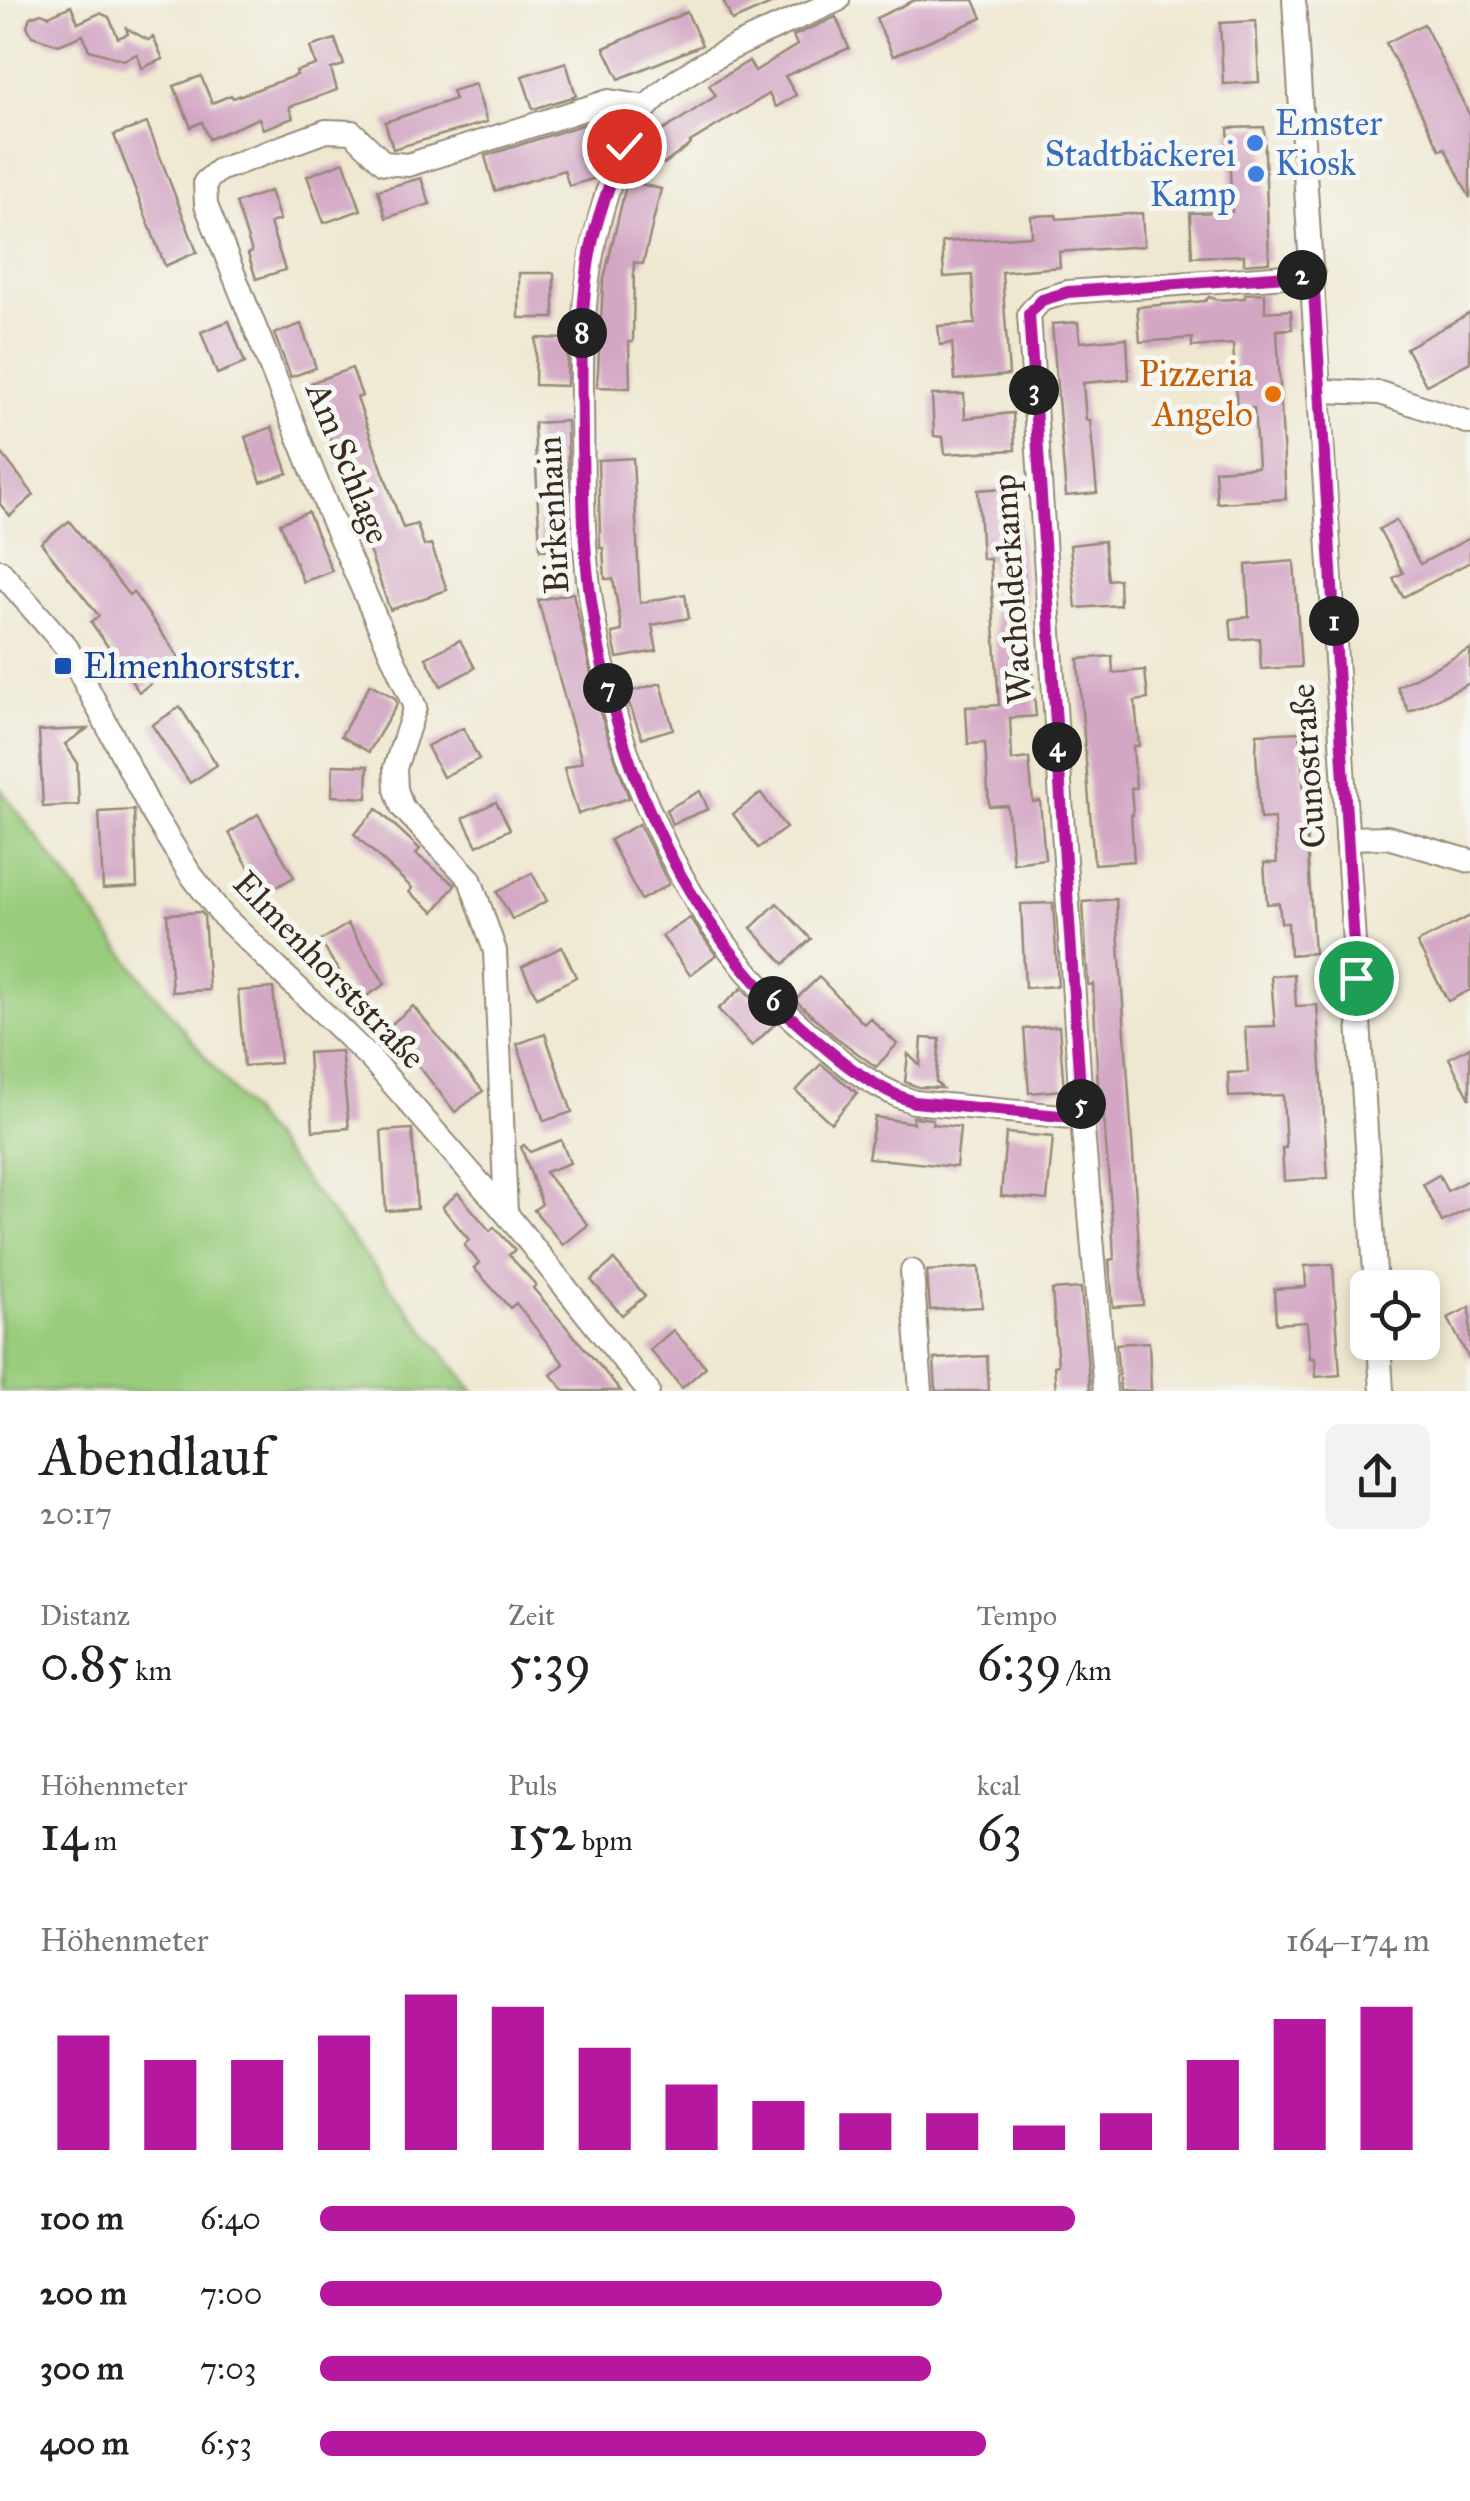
<!DOCTYPE html>
<html lang="de">
<head>
<meta charset="utf-8">
<style>
	:root { --surface:#fff; --page:#f2f2f2; --text:#222; --muted:#767676; --accent:#b5179e }
	body { margin:0; font-family:"IM FELL Great Primer",serif; background:var(--page); color:var(--text); height:100vh; display:flex; flex-direction:column; font-size:38px; white-space:nowrap }
	* { box-sizing:border-box; margin:0 }
	p { font-size:32px; color:var(--muted) }
	.icon { flex:none; width:55px; height:55px; fill:none; stroke:currentColor; stroke-width:2; stroke-linecap:round; stroke-linejoin:round }
	.map { position:relative; height:1391px; overflow:hidden }
	.sheet { display:flex; flex-direction:column; background:var(--surface); flex:1 }
	.sheet>* { flex:none }
	.fabs { position:absolute; left:1350px; top:1270px; display:grid; gap:20px }
	.fabs a { display:grid; place-items:center; width:90px; height:90px; border-radius:15px; background:var(--surface); box-shadow:0 5px 15px #0003; font-size:50px }
	.pin { position:absolute; display:grid; place-items:center; width:85px; height:85px; color:#fff; margin:-42px; border:5px solid #fff; border-radius:50%; box-shadow:0 2px 10px #0007 }
	.km { position:absolute; width:50px; height:50px; margin:-25px; border-radius:50%; background:#222; color:#fff; font-size:28px; line-height:50px; text-align:center }
	.round { display:grid; place-items:center; flex:none; width:105px; height:105px; border-radius:15px; background:var(--page) }
	.headline { display:flex; align-items:center; justify-content:space-between; height:170px; padding:0 40px }
	h1 { font-size:55px; font-weight:600; line-height:75px }
	.figures { display:grid; grid-template-columns:repeat(3,1fr); gap:15px; height:170px; padding:10px 40px }
	.figures div { display:grid; align-content:center }
	.figures b { font-size:50px; font-weight:600 }
	.figures small { font-size:28px; font-weight:400 }
	.figures p { font-size:28px }
	.chart { height:280px; padding:20px 40px }
	.chart p { display:flex; justify-content:space-between }
	.chart svg { width:100%; height:180px; margin-top:10px; stroke:var(--accent); stroke-width:6 }
	ul { padding:0 40px; list-style:none; font-size:32px }
	li { display:grid; grid-template-columns:160px 120px 1fr; align-items:center; height:75px }
	li i { height:25px; border-radius:12px; background:var(--accent) }
	.map>svg:first-child { display:block }
	.green { fill:#99cc7c; stroke:#6a7b4d; stroke-width:2.5 }
	.building { fill:#d3a7c4 }
	.lines { fill:none; stroke-linecap:round; stroke-linejoin:round }
	.street-casing { stroke:#958978; stroke-width:26 }
	.street { stroke:#fff; stroke-width:22 }
	.route-casing { stroke:#fff; stroke-width:20 }
	.route { stroke:#b5179e; stroke-width:12 }
	.shop-dot { fill:#3f7fe0; stroke:#f6f6f2; stroke-width:4 }
	.food-dot { fill:#e8710a; stroke:#f6f6f2; stroke-width:4 }
	.transit-dot { fill:#1a4fb4; stroke:#f6f6f2; stroke-width:4 }
	.labels { text-anchor:middle; dominant-baseline:central; stroke-width:10; stroke-linejoin:round; paint-order:stroke }
	.shop-label { font-size:35px; fill:#366cbe; stroke:#f6f6f2; text-anchor:start }
	.food-label { font-size:35px; fill:#c56008; stroke:#f6f6f2; text-anchor:end }
	.street-label { font-size:35px; fill:#3b2a1e; stroke:#f6f6f2 }
	.transit-label { font-size:35px; fill:#164399; stroke:#f6f6f2; text-anchor:start }
</style>
</head>
<body>
<div class="map">
<svg width="1470" height="1391" viewBox="0 0 1470 1391">
	<rect width="100%" height="100%" fill="#f6f6f2"/>
	<filter id="ink" filterUnits="userSpaceOnUse"><feTurbulence type="fractalNoise" baseFrequency=".01" numOctaves="2"/><feDisplacementMap in="SourceGraphic" scale="20" xChannelSelector="R" yChannelSelector="G"/><feConvolveMatrix kernelMatrix="1 2 1 2 8 2 1 2 1" color-interpolation-filters="sRGB"/></filter>
	<filter id="wash" filterUnits="userSpaceOnUse"><feTurbulence type="fractalNoise" baseFrequency=".0048" numOctaves="4" result="noise"/><feDisplacementMap in="SourceGraphic" scale="40" xChannelSelector="R" yChannelSelector="G"/><feGaussianBlur stdDeviation="2.25" result="paint"/><feColorMatrix in="noise" values="0 0 0 0 0 0 0 0 0 0 0 0 0 0 0 0 0 1.4 0 .05"/><feComposite in="paint" operator="in"/></filter>
	<g filter="url(#wash)">
		<rect width="100%" height="100%" fill="#efe8d1"/>
		<!-- green -->
		<path class="green" d="M0,788L145,982L474,1391H0Z"/>
		<g id="blocks">
			<!-- building -->
			<g class="building">
				<path d="M723,0H780L732,21Z"/>
				<path d="M915,0H974L982,18L893,56L876,18Z"/>
				<path d="M71,6L78,23L100,13L109,17L118,38L128,34L126,28L148,40L153,37L163,59L142,68L137,54L124,60L89,50L83,35L59,45L32,36L27,26L30,17L41,13L49,16Z"/>
				<path d="M687,12L702,45L619,79L604,48Z"/>
				<path d="M836,17L849,48L785,76L796,95L776,107L769,94L690,142L691,144L664,164L647,141L716,96L709,85L749,61L755,71L797,45L793,36Z"/>
				<path d="M1256,21L1259,82L1223,84L1220,23Z"/>
				<path d="M1424,24L1470,116V198L1445,148L1440,150L1386,43Z"/>
				<path d="M335,39L344,65L331,69L337,90L289,107L293,118L263,129L259,118L209,139L202,122L191,127L174,86L201,76L212,103L231,95L233,98L297,75L296,71L316,65L310,47Z"/>
				<path d="M566,62L576,96L533,109L522,76Z"/>
				<path d="M475,84L487,122L393,149L385,122L455,99L452,91Z"/>
				<path d="M147,123L197,252L165,266L114,135Z"/>
				<path d="M585,124L599,171L596,178L569,186L564,170L495,191L485,156Z"/>
				<path d="M1264,127L1269,262L1244,264V255L1192,257L1190,213L1232,212L1228,128Z"/>
				<path d="M344,162L361,210L324,223L307,176Z"/>
				<path d="M421,178L430,204L386,218L378,190Z"/>
				<path d="M627,181L661,189L643,264L634,262L633,342H629L630,388L597,387L603,283Z"/>
				<path d="M270,191L280,220L270,223L285,270L256,279L248,254L252,252L236,203Z"/>
				<path d="M1142,213L1144,246L1059,252L1060,267L1002,272L1009,375L955,380L952,343L940,345L938,326L975,324L972,275L944,277L942,242L1032,236L1031,216L1056,215L1057,219Z"/>
				<rect x="519" y="273" width="35" height="45"/>
				<path d="M1265,293V312L1291,310L1292,329L1277,330L1286,499L1217,503L1215,470L1258,467L1254,408L1237,409L1233,344L1192,347V338L1140,342L1137,307L1205,301L1209,297L1218,300L1245,298V294Z"/>
				<path d="M1470,313V362L1426,385L1406,348Z"/>
				<path d="M229,321L245,363L217,374L201,332Z"/>
				<path d="M1078,322L1080,342L1127,338L1129,379L1083,383L1086,420H1090L1097,493L1066,496L1052,324Z"/>
				<path d="M301,324L316,368L291,377L274,334Z"/>
				<path d="M536,338L568,339L567,386L535,385Z"/>
				<path d="M352,368L362,396L357,398L403,528L417,524L424,546L431,544L447,590L390,610L320,411L314,413L305,385Z"/>
				<path d="M964,394L965,418L1013,413L1015,450L945,454L943,437L934,436L932,395Z"/>
				<path d="M567,421L570,549L540,550L534,423Z"/>
				<path d="M272,427L288,473L261,482L245,437Z"/>
				<path d="M0,451L34,495L10,516L0,504Z"/>
				<path d="M633,458L640,603L685,594L689,618L652,625L657,651L617,658L612,633L622,631L613,579H605L603,548H600V539L598,460Z"/>
				<path d="M1016,487L1036,716L1010,718L1012,760L1029,758L1033,802L1040,801L1045,859L1013,863L1007,805L989,806L985,743L968,744L966,707L999,705L990,559H982L978,490Z"/>
				<path d="M308,512L332,571L303,582L280,523Z"/>
				<path d="M1396,520L1420,564L1470,538V562L1403,597L1393,578L1403,573L1379,529Z"/>
				<path d="M69,521L129,595L133,592L182,662L139,692L91,622L99,616L41,543Z"/>
				<path d="M1104,541L1108,580L1119,579L1120,605L1076,608L1070,545Z"/>
				<path d="M1294,561L1301,667L1261,669L1259,638L1232,640L1230,619L1249,617L1246,565Z"/>
				<path d="M573,593L599,710L629,798L578,814L564,768L582,762L538,600Z"/>
				<path d="M460,640L475,668L441,686L426,658Z"/>
				<path d="M1470,649V683L1409,712L1397,687Z"/>
				<path d="M1112,656L1113,673L1145,670L1148,699L1135,701L1139,746H1133L1136,788H1131L1133,815H1131L1134,861L1094,864L1078,659Z"/>
				<path d="M661,683L673,729L642,738L625,693Z"/>
				<path d="M370,684L395,698L397,704L369,752L341,736Z"/>
				<path d="M180,707L217,765L190,783L152,725Z"/>
				<path d="M463,728L479,759L443,777L427,746Z"/>
				<path d="M87,729L65,744L77,762L79,805L43,807L39,731Z"/>
				<path d="M1300,732L1314,953L1290,955L1288,923H1281L1279,903L1267,904L1264,863H1277L1274,818L1260,819L1256,752L1257,734Z"/>
				<path d="M333,765L368,766L367,798L332,796Z"/>
				<path d="M700,791L708,809L672,824L666,810Z"/>
				<path d="M761,793L786,828L758,848L733,814Z"/>
				<path d="M496,802L510,829L477,846L463,818Z"/>
				<path d="M377,809L420,849L416,854L455,885L434,912L409,892L412,888L354,834Z"/>
				<path d="M134,810L137,887L103,889L99,812Z"/>
				<path d="M258,814L294,877L264,894L229,833Z"/>
				<path d="M639,824L669,884L641,900L610,840Z"/>
				<path d="M532,873L547,901L512,919L497,892Z"/>
				<path d="M1116,899L1143,1305L1113,1307L1109,1260L1114,1259L1112,1220L1103,1109H1100L1098,1087L1093,984L1088,985L1083,902Z"/>
				<path d="M777,903L811,939L784,964L751,928Z"/>
				<path d="M1053,903L1058,986L1025,988L1021,904Z"/>
				<path d="M201,912L204,916L209,990L172,992L167,914Z"/>
				<path d="M1470,916V990L1448,1001L1417,943Z"/>
				<path d="M690,918L716,955L690,975L662,936Z"/>
				<path d="M348,924L385,984L358,1002L320,941Z"/>
				<path d="M562,947L576,977L537,997L522,967Z"/>
				<path d="M1294,974L1296,1006L1317,1005L1328,1178L1284,1181L1282,1148H1286L1283,1095L1229,1097L1228,1073L1248,1072L1245,1027L1275,1026L1271,976Z"/>
				<path d="M819,977L864,1024L870,1018L897,1044L876,1067L833,1035L795,1000Z"/>
				<path d="M273,988L280,1063L244,1066L238,991Z"/>
				<path d="M742,988L776,1023L752,1046L718,1009Z"/>
				<path d="M413,1006L483,1091L455,1112L388,1027Z"/>
				<path d="M1059,1026L1064,1090L1029,1093L1024,1029Z"/>
				<path d="M545,1034L572,1112L544,1121L517,1044Z"/>
				<path d="M922,1038L940,1039L936,1082L942,1088L918,1087L905,1082L908,1054L920,1066Z"/>
				<path d="M1470,1047V1099L1449,1058Z"/>
				<path d="M341,1051L349,1128L313,1131L308,1053Z"/>
				<path d="M821,1064L857,1093L831,1123L796,1091Z"/>
				<path d="M875,1117L913,1123V1117L933,1119L932,1124L960,1127L956,1167L868,1158Z"/>
				<path d="M412,1129L417,1209L386,1211L381,1131Z"/>
				<path d="M1006,1133L1053,1137L1047,1200L1001,1196Z"/>
				<path d="M561,1140L570,1163L545,1172L588,1225L563,1245L534,1210L542,1204L521,1147L524,1145L530,1152Z"/>
				<path d="M1439,1175L1447,1191L1470,1179V1208L1442,1222L1423,1184Z"/>
				<path d="M458,1193L490,1231L494,1227L515,1250L509,1255L536,1285L533,1288L621,1391H565L551,1375L564,1364L516,1303L510,1308L474,1268L479,1263L464,1245L469,1240L442,1207Z"/>
				<path d="M614,1260L645,1296L622,1315L591,1280Z"/>
				<path d="M1333,1264L1340,1375L1316,1377L1315,1358H1310L1307,1322L1276,1324L1274,1289L1306,1287L1305,1266Z"/>
				<path d="M979,1267L982,1307L930,1310L927,1271Z"/>
				<path d="M1081,1288L1090,1391H1056L1054,1366L1058,1365L1052,1290Z"/>
				<path d="M1470,1307V1361L1448,1318Z"/>
				<path d="M673,1330L706,1367L682,1388L650,1350Z"/>
				<path d="M1149,1342L1151,1391H1120L1116,1344Z"/>
				<path d="M987,1356L989,1391H936L934,1359Z"/>
			</g>
		</g>
	</g>
	<g filter="url(#ink)">
		<use href="#blocks" fill-opacity="0" stroke="#958978" stroke-width="2.5"/>
		<g class="lines">
			<!-- street casing -->
			<g class="street-casing">
				<g id="street">
					<path d="M838,0C782,26 687,61 647,107C633,123 624,147 616,167C587,244 581,317 582,398C583,460 581,525 589,587C610,746 675,913 796,1022C833,1055 867,1086 914,1102L1082,1118"/>
					<path d="M1294,0L1376,1288"/>
					<path d="M1320,391L1380,393L1470,423"/>
					<path d="M0,571L67,648L152,812L189,872L223,916L371,1059L506,1213L648,1391"/>
					<path d="M1347,838L1387,837L1470,861"/>
					<path d="M506,1213L495,951L470,879L402,807L396,789L395,768L415,707L330,515L206,205L205,182L219,170L326,131L352,132L384,163L408,165L609,101L647,107"/>
					<path d="M912,1271L921,1391"/>
					<path d="M1379,1342L1382,1391"/>
					<path d="M1105,1391L1082,1118L1029,314L1041,300L1068,292L1313,274"/>
				</g>
			</g>
			<!-- street -->
			<use href="#street" class="street"/>
		</g>
	</g>
	<g class="lines" filter="url(#ink)">
		<!-- route casing -->
		<g class="route-casing">
			<path id="route" d="M624,146C613,176 600,207 593,239C578,306 582,375 582,443C583,490 583,539 589,586C609,745 675,914 796,1022C833,1055 867,1086 914,1102L1082,1118L1029,314L1042,300L1068,292L1313,274L1356,978"/>
		</g>
		<!-- route -->
		<use href="#route" class="route"/>
	</g>
	<!-- markers -->
	<g class="shop-dot">
		<circle cx="1255" cy="143" r="10"/>
		<circle cx="1256" cy="174" r="10"/>
	</g>
	<circle class="food-dot" cx="1273" cy="394" r="10"/>
	<rect class="transit-dot" x="53" y="656" width="20" height="20" rx="5"/>
	<g class="labels">
		<!-- shop labels -->
		<g class="shop-label">
			<text x="1275" y="123">Emster<tspan x="1275" dy="40">Kiosk</tspan></text>
			<text x="1236" y="154" text-anchor="end">Stadtbäckerei<tspan x="1236" dy="40">Kamp</tspan></text>
		</g>
		<!-- food labels -->
		<g class="food-label">
			<text x="1253" y="374">Pizzeria<tspan x="1253" dy="40">Angelo</tspan></text>
		</g>
		<!-- street labels -->
		<g class="street-label">
			<text transform="translate(348 463) rotate(68)">Am Schlage</text>
			<text transform="translate(553 515) rotate(-93)">Birkenhain</text>
			<text transform="translate(1012 589) rotate(-94)">Wacholderkamp</text>
			<text transform="translate(1308 766) rotate(-94)">Cunostraße</text>
			<text transform="translate(329 970) rotate(46)">Elmenhorststraße</text>
		</g>
		<!-- transit labels -->
		<g class="transit-label">
			<text x="83" y="666">Elmenhorststr.</text>
		</g>
	</g>
</svg>
<div class="fabs">
<a><svg class="icon" aria-label="locate" viewBox="0 0 24 24"><circle cx="12" cy="12" r="6"/><path d="M12 2v4M12 18v4M2 12h4M18 12h4"/></svg></a>
</div>
<div class="pin" style="left:1356px;top:978px;background:#1e9e55"><svg class="icon" aria-label="arrive" viewBox="0 0 24 24"><path d="M6 21V4h12l-3 4 3 4H6"/></svg></div>
<div class="pin" style="left:624px;top:146px;background:#d93025"><svg class="icon" aria-label="check" viewBox="0 0 24 24"><path d="M5 12l5 5 9-10"/></svg></div>
<b class="km" style="left:1334px;top:621px">1</b>
<b class="km" style="left:1302px;top:275px">2</b>
<b class="km" style="left:1034px;top:390px">3</b>
<b class="km" style="left:1057px;top:747px">4</b>
<b class="km" style="left:1081px;top:1104px">5</b>
<b class="km" style="left:773px;top:1001px">6</b>
<b class="km" style="left:608px;top:688px">7</b>
<b class="km" style="left:582px;top:333px">8</b>
</div>
<section class="sheet">
<div class="headline"><div><h1>Abendlauf</h1><p>20:17</p></div><a class="round"><svg class="icon" aria-label="share" viewBox="0 0 24 24"><path d="M12 15V3M7 8l5-5 5 5M5 13v7h14v-7"/></svg></a></div>
<div class="figures">
<div><p>Distanz</p><b>0.85<small> km</small></b></div>
<div><p>Zeit</p><b>5:39</b></div>
<div><p>Tempo</p><b>6:39<small> /km</small></b></div>
</div>
<div class="figures">
<div><p>Höhenmeter</p><b>14<small> m</small></b></div>
<div><p>Puls</p><b>152<small> bpm</small></b></div>
<div><p>kcal</p><b>63</b></div>
</div>
<div class="chart"><p><span>Höhenmeter</span>164–174 m</p>
<svg viewBox="0 0 160 44" preserveAspectRatio="none"><path d="M5 44V16M15 44V22M25 44V22M35 44V16M45 44V6M55 44V9M65 44V19M75 44V28M85 44V32M95 44V35M105 44V35M115 44V38M125 44V35M135 44V22M145 44V12M155 44V9"/></svg>
</div>
<ul>
<li><b>100 m</b>6:40<i style="width:68%"></i></li>
<li><b>200 m</b>7:00<i style="width:56%"></i></li>
<li><b>300 m</b>7:03<i style="width:55%"></i></li>
<li><b>400 m</b>6:53<i style="width:60%"></i></li>
</ul>
</section>
</body>
</html>
